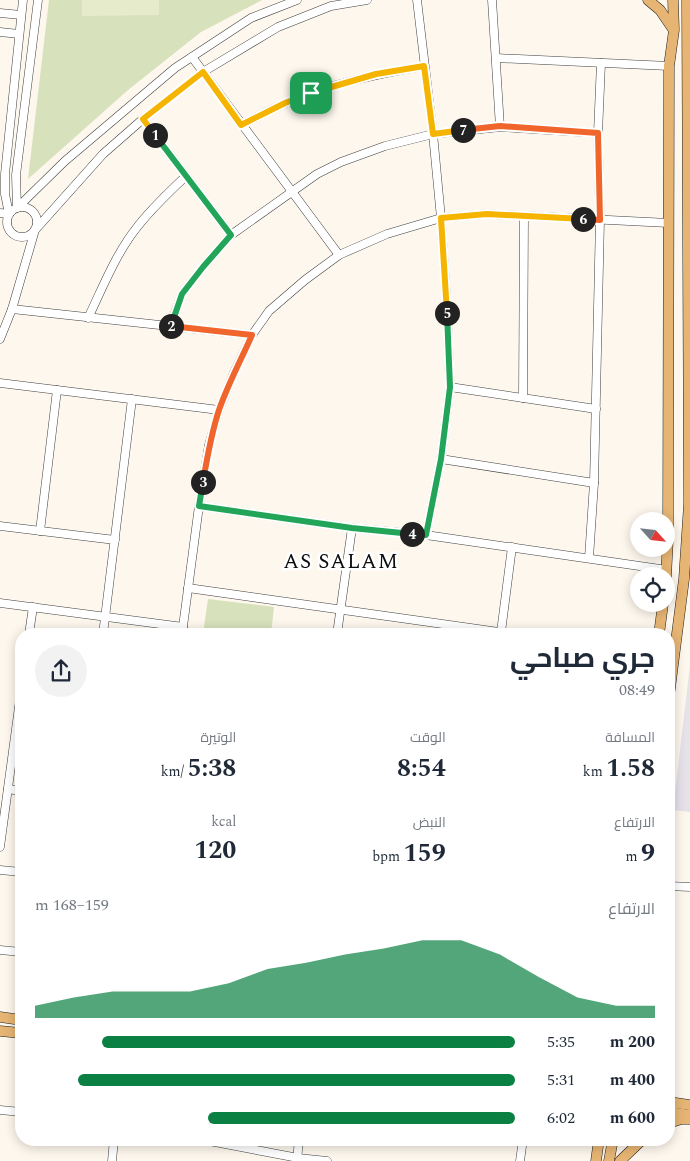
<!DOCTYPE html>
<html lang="ar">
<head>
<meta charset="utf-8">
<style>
	:root { --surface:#fff; --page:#f2f2f3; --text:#1f2937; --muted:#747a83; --accent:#0b8043 }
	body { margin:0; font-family:Spectral,Cairo,serif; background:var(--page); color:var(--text); direction:rtl; height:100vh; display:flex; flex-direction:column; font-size:19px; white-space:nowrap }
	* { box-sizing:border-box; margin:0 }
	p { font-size:16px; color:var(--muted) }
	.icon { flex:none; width:28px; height:28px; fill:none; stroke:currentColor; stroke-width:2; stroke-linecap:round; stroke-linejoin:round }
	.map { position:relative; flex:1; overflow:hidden; direction:ltr }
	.panel { position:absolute; left:15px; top:628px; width:660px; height:518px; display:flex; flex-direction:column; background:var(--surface); border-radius:20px; box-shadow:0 2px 12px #0003; direction:rtl }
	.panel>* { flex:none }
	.needle { width:32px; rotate:117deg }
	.fabs { position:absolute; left:630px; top:512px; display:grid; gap:10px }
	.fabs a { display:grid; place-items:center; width:45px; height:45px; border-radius:50%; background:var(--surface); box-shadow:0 2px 12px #0003; font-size:25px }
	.pin { position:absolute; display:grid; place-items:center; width:42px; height:42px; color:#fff; margin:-21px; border-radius:10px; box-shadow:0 2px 8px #0006 }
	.km { position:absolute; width:25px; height:25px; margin:-12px; border-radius:50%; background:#222; color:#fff; font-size:14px; line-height:25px; text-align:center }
	.round { display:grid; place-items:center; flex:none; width:52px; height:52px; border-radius:26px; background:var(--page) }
	.headline { display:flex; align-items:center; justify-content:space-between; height:85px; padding:0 20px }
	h1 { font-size:28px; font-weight:700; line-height:38px }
	.metrics { display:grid; grid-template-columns:repeat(3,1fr); gap:8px; height:85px; padding:5px 20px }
	.metrics div { display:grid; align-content:center }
	.metrics b { font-size:25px; font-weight:700 }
	.metrics small { font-size:14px; font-weight:400 }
	.metrics p { font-size:14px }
	.chart { height:140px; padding:10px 20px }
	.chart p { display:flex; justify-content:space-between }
	.chart svg { width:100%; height:90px; margin-top:5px; fill:var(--accent); opacity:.7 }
	ul { padding:0 20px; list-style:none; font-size:16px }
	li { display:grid; grid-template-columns:80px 60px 1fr; align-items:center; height:38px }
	li i { height:12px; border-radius:6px; background:var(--accent) }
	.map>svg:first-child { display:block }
	.industrial { fill:#e7e1ea }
	.green { fill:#d7e2bc }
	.pitch { fill:#e6ebcc }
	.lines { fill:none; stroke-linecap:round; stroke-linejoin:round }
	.minor-casing { stroke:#3f3f3f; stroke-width:9 }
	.major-casing { stroke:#1d1d1d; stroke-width:11 }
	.minor { stroke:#fff; stroke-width:8 }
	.major { stroke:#e6b574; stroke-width:10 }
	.split-1-casing { stroke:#fff; stroke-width:10 }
	.split-2-casing { stroke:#fff; stroke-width:10 }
	.split-3-casing { stroke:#fff; stroke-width:10 }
	.split-4-casing { stroke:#fff; stroke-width:10 }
	.split-5-casing { stroke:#fff; stroke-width:10 }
	.split-6-casing { stroke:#fff; stroke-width:10 }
	.split-7-casing { stroke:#fff; stroke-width:10 }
	.split-8-casing { stroke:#fff; stroke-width:10 }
	.split-1 { stroke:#f5b400; stroke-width:6 }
	.split-2 { stroke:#22a559; stroke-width:6 }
	.split-3 { stroke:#f0652b; stroke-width:6 }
	.split-4 { stroke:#22a559; stroke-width:6 }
	.split-5 { stroke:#22a559; stroke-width:6 }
	.split-6 { stroke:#f5b400; stroke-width:6 }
	.split-7 { stroke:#f0652b; stroke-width:6 }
	.split-8 { stroke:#f5b400; stroke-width:6 }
	.labels { text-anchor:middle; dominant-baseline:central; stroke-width:5; stroke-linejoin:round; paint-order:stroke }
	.neighbourhood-label { font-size:21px; letter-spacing:1px; fill:#0c0c0c; stroke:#fff }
</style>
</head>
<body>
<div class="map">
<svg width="690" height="1161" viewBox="0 0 690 1161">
	<rect width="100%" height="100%" fill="#fdf7ed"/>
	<!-- industrial -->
	<path class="industrial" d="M690,665V812L673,810Z"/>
	<!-- green -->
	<g class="green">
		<path d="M49,0H262L201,32L128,90L28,179Z"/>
		<path d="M208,599L274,607L271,634H203Z"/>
	</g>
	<!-- pitch -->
	<path class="pitch" d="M82,0H159V15L82,16Z"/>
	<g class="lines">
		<!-- minor casing -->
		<g class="minor-casing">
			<g id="minor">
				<path d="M417,0L433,134L441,218L447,310L450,387L441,459L426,535"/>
				<path d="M492,0L500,127"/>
				<path d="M0,13L21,15"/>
				<path d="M0,32L19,34"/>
				<path d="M192,57L339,255"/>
				<path d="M496,58L669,66"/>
				<path d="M143,119L231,235"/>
				<path d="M241,125C256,118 271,109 286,103C330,84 377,74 424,66"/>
				<path d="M598,133L601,63"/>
				<circle cx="22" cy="222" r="15"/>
				<path d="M17,208L65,161L175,68L251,18L297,0"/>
				<path d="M17,208L16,175L38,0"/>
				<path d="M0,213L9,214L5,194V174L23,0"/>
				<path d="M12,309L252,335"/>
				<path d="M88,318C103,287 116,253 138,226C152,208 169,192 186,176"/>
				<path d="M170,326L182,294L203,267L231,235L317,174L341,162L385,146L433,134L500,127L598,133L600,220L594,483L441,459"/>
				<path d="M0,339L12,309L35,230L103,154L143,119L203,72L278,27L331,6L367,0"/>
				<path d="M0,383L219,410"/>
				<path d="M450,387L596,409"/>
				<path d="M523,398L524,216"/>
				<path d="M199,506L352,528L426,535L667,570"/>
				<path d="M0,526L115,540"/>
				<path d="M40,531L57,390"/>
				<path d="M589,558L594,483"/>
				<path d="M188,588L513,634"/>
				<path d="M0,603L183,627"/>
				<path d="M501,632L512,547"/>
				<path d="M29,634L33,607"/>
				<path d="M103,634L132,399"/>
				<path d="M182,634L199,506L209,445L219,410L233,375L252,335L269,311L305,280L339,255L387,234L441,218L487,214L669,223"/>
				<path d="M337,634L352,528"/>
				<path d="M8,789L21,791"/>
				<path d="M0,847L21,692"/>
				<path d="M0,870L21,872"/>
				<path d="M669,886L690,887"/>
				<path d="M0,950L21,952"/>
				<path d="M0,1110L21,1112"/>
				<path d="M199,1139L298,1158L327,1161"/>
				<path d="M112,1161L114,1139"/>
				<path d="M297,1161L299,1139"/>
				<path d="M520,1161L523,1139"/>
			</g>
		</g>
		<!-- major casing -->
		<g class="major-casing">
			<g id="major">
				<path d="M648,0L660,10L673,29"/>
				<path d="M666,577L668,539L669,66L674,30L673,0"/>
				<path d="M659,634L663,604"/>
				<path d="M669,696L684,579L689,504L687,0"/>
				<path d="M0,1017L21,1020"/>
				<path d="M0,1031L21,1033"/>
				<path d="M669,1102L690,1105"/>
				<path d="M669,1112L690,1115"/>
				<path d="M669,1123L681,1119H690"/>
				<path d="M596,1161L599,1139"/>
				<path d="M609,1161L613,1139"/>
				<path d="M620,1161L643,1139"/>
			</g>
		</g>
		<!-- minor -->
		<use href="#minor" class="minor"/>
		<!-- major -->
		<use href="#major" class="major"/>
	</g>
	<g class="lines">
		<!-- split-1 casing -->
		<g class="split-1-casing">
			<path id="split-1" d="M155,135L143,119L203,72L241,125L285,103L311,93"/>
		</g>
		<!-- split-2 casing -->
		<g class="split-2-casing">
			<path id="split-2" d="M155,135L231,235L203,267L182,294L171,326"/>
		</g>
		<!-- split-3 casing -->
		<g class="split-3-casing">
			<path id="split-3" d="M171,326L252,335C241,360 228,384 219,410C211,434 207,458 203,482"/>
		</g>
		<!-- split-4 casing -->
		<g class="split-4-casing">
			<path id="split-4" d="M203,482L199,506L352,528L412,534"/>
		</g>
		<!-- split-5 casing -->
		<g class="split-5-casing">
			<path id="split-5" d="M412,534L426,535L441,459L450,387L447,313"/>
		</g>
		<!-- split-6 casing -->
		<g class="split-6-casing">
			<path id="split-6" d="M447,313L441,218L487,214L583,219"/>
		</g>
		<!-- split-7 casing -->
		<g class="split-7-casing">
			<path id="split-7" d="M463,130L500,126L598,133L600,220L583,219"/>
		</g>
		<!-- split-8 casing -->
		<g class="split-8-casing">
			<path id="split-8" d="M311,93L376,74L424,66L433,134L463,130"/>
		</g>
		<!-- split-1 -->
		<use href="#split-1" class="split-1"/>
		<!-- split-2 -->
		<use href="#split-2" class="split-2"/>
		<!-- split-3 -->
		<use href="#split-3" class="split-3"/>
		<!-- split-4 -->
		<use href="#split-4" class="split-4"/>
		<!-- split-5 -->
		<use href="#split-5" class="split-5"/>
		<!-- split-6 -->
		<use href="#split-6" class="split-6"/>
		<!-- split-7 -->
		<use href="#split-7" class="split-7"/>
		<!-- split-8 -->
		<use href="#split-8" class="split-8"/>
	</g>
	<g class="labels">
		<!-- neighbourhood labels -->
		<g class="neighbourhood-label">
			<text x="341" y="562">AS SALAM</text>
		</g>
	</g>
</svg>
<div class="fabs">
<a><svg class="needle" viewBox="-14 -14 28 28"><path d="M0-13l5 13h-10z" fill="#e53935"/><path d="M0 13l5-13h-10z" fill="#747a83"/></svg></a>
<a><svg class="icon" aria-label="locate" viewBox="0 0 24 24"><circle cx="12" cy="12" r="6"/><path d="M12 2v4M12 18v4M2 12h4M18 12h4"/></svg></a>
</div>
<div class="pin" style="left:311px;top:93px;background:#1e9e55"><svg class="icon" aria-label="arrive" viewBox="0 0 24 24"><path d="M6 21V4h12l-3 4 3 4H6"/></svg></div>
<b class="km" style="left:155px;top:135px">1</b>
<b class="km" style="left:171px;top:326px">2</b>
<b class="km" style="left:203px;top:482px">3</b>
<b class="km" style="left:412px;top:534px">4</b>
<b class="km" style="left:447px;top:313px">5</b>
<b class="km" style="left:583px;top:219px">6</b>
<b class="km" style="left:463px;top:130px">7</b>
<section class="panel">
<div class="headline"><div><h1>جري صباحي</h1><p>08:49</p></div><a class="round"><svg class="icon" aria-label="share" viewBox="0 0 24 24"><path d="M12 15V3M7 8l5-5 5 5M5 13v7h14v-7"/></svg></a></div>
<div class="metrics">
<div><p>المسافة</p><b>1.58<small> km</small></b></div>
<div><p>الوقت</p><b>8:54</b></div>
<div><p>الوتيرة</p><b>5:38<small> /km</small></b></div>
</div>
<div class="metrics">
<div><p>الارتفاع</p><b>9<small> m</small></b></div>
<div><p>النبض</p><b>159<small> bpm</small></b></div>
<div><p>kcal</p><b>120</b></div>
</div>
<div class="chart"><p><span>الارتفاع</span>159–168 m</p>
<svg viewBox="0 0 160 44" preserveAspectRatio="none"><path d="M0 44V38L10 34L20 31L30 31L40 31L50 27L60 20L70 17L80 13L90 10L100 6L110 6L120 13L130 24L140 34L150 38L160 38V44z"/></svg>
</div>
<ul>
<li><b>200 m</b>5:35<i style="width:86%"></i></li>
<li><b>400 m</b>5:31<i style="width:91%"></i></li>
<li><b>600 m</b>6:02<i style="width:64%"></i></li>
</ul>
</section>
</div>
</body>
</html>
